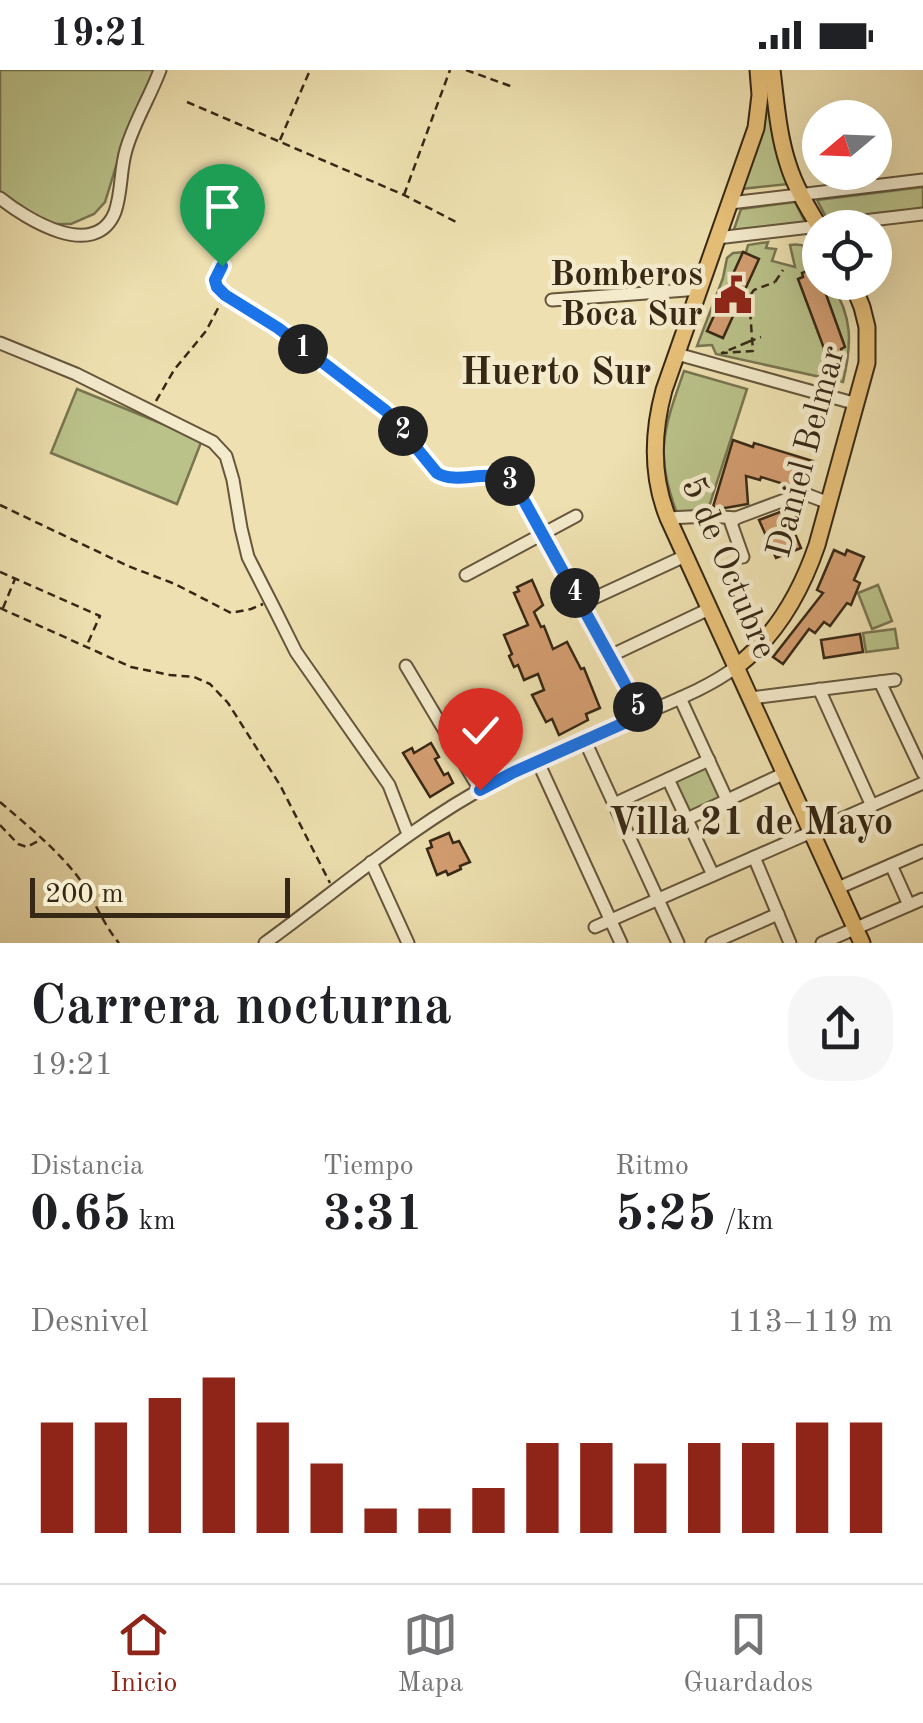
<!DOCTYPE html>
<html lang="es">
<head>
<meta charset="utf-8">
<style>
	:root { --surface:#fff; --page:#f6f6f6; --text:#202124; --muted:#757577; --line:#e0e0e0; --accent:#8f2418 }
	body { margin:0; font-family:"Old Standard TT",serif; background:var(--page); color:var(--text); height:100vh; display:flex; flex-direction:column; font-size:38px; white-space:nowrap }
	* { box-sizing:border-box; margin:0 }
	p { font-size:32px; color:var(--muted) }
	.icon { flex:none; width:55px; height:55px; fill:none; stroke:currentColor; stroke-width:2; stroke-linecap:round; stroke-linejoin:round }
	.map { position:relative; height:873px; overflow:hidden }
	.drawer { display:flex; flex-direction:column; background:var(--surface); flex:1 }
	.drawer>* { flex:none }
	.needle { width:65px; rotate:251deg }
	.controls { position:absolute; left:802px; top:30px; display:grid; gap:20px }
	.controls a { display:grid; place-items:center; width:90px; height:90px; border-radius:50%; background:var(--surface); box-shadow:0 10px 40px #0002; font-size:50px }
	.scale { position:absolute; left:30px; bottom:25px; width:260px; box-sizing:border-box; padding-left:10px; border:5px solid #372815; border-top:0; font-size:28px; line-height:35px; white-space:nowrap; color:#372815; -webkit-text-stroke:8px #f4ebcc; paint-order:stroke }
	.pin { position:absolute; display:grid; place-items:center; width:85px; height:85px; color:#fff; margin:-102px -42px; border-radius:50% 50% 50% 0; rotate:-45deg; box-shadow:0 0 10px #0007 }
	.pin .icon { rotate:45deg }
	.km { position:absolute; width:50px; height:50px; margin:-25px; border-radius:50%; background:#222; color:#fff; font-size:28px; line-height:50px; text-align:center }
	.round { display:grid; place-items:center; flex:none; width:105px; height:105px; border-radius:40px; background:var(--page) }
	.headline { display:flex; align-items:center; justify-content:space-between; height:170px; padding:0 30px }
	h1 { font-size:55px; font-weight:700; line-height:75px }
	.stats { display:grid; grid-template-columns:repeat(3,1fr); gap:15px; height:170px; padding:10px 30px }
	.stats div { display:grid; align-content:center }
	.stats b { font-size:50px; font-weight:700 }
	.stats small { font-size:28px; font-weight:400 }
	.stats p { font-size:28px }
	.chart { height:280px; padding:20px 30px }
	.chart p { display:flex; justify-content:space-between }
	.chart svg { width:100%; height:180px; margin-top:10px; stroke:var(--accent); stroke-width:6 }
	.status { display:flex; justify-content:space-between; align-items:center; height:70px; padding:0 50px; background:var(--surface); direction:ltr }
	.status svg { height:28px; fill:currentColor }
	.tabs { display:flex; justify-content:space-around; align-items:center; height:140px; border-top:2px solid var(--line); background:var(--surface); font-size:28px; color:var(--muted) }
	.tabs a { display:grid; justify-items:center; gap:5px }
	.tabs .selected { color:var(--accent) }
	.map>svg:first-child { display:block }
	.green { fill:#bac28a; stroke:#787550; stroke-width:2.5 }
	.building { fill:#d39d70; stroke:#372815; stroke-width:2.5 }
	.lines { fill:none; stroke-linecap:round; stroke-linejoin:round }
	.minor-casing { stroke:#65563c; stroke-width:15 }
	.major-casing { stroke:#372815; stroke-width:19 }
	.path { stroke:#372815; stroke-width:2.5; stroke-dasharray:8 5; stroke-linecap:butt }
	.minor { stroke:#f4ebcc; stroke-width:11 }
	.major { stroke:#e7c078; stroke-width:15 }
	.path-bridge { stroke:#372815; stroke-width:2.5; stroke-dasharray:8 5; stroke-linecap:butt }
	.route-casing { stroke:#fff; stroke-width:20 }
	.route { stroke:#1a73e8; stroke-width:12 }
	.labels { text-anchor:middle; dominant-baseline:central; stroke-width:9; stroke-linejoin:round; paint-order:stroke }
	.poi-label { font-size:35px; font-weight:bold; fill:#372815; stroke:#f4ebcc; text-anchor:end }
	.street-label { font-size:35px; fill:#372815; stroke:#f4ebcc }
	.neighbourhood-label { font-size:38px; font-weight:bold; fill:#372815; stroke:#f4ebcc }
</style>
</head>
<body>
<div class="status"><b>19:21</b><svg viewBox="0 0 49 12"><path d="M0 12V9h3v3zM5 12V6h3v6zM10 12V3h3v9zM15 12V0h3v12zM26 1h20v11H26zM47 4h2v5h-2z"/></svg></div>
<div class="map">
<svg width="923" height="873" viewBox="0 0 923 873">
	<rect width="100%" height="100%" fill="#eee0b0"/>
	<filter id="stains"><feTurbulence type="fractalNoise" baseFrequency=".002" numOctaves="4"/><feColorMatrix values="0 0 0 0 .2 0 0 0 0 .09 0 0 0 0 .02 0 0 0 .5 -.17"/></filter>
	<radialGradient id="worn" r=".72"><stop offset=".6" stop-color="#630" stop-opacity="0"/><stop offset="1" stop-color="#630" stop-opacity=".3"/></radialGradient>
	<!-- green -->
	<g class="green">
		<path d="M0,0H154L151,14L125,67L105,132L94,144L71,154H54L36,147L0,125Z"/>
		<path d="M761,0L789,114L741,119Z"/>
		<path d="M923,117V138L828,151L817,130Z"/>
		<path d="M795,132L806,154L733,162L741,139Z"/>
		<path d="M768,172L766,178L776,179L772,191L795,197L790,175C814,171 820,193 820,212L831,213C853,247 852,274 843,312L716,284L712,275L697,276L723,208L727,188L733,183L746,182L748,175Z"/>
		<path d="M684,301L747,319L707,443L678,446C654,384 663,361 684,301Z"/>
		<path d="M77,319L202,370L177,434L51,383Z"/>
		<path d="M878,515L892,551L872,559L858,523Z"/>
		<path d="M895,559L898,578L866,582L863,563Z"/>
		<path d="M708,697L721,728L688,744L674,712Z"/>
	</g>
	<!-- building -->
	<g class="building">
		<path d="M743,182L759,189L723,268L707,261Z"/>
		<path d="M812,199L814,204L818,202L845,277L841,279L842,283L828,289L798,209L803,207L802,203Z"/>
		<path d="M733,370L753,377L754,373L813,391L806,415L793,417L761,407L760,410L746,406L748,434L725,438L713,437Z"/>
		<path d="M785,440L801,478L776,488L759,450Z"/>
		<path d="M834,480L845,485L847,480L864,487L854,510L860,513L851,535L847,533L830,556L824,552L815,563L809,559L783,594L773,587L823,523L817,520Z"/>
		<path d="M532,510L543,535L534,542L541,557L544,556L553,579L567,572L581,599L584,598L600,638L586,644L588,650L559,665L552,649L546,652L532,625L544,620L538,604L524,610L518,595L514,597L509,586L512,584L504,565L528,555L514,523L519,521L517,517Z"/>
		<path d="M860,564L863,582L824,588L821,570Z"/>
		<path d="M431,673L439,687L435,689L444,705L448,703L453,713L430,727L403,683L412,678L414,683Z"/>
		<path d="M449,763L453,773L459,771L470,792L460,796L461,799L448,805L446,801L437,805L427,779L432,777L430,771Z"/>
	</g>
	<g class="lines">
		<!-- minor casing -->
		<g class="minor-casing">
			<g id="minor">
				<path d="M0,128C26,149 95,192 115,142C122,122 120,100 126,80C134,52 150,27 160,0"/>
				<path d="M730,133L923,110"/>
				<path d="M717,168L923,144"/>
				<path d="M552,230L700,219"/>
				<path d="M0,273L76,304L213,372L226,386L233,410L241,458L248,487L275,540L296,582L389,715L408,764"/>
				<path d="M677,284L857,334"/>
				<path d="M522,427L643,645"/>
				<path d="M668,448L709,446L736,448L798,425L805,424L829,433"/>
				<path d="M736,448L731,453L743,487"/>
				<path d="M466,505L576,446"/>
				<path d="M581,534L685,486"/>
				<path d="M610,586L709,539"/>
				<path d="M406,596L480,720"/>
				<path d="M880,612L923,703"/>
				<path d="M819,619L872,736"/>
				<path d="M680,628L727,730"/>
				<path d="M751,628L895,610"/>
				<path d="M585,671L678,873"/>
				<path d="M538,692L621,873"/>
				<path d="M668,709L713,805"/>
				<path d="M614,734L709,690"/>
				<path d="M687,749L785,703"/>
				<path d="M754,787L790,873"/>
				<path d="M371,792L408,873"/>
				<path d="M891,795L909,835"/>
				<path d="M838,818L923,781"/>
				<path d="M595,857L923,713"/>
				<path d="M265,873C341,818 412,755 496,711C547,684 602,663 655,639C683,627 712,615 736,597"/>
				<path d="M712,873L778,844"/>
				<path d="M822,873L923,829"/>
			</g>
		</g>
		<!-- major casing -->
		<g class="major-casing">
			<g id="major">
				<path d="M758,0L760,25L756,58L664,320C652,364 651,406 668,448L862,873"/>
				<path d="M772,0C776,31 778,64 788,94C795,117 808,138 820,158"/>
				<path d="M736,597C776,566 801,522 817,475L867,293V257L862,237L852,212"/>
			</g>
		</g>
		<!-- path -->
		<g class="path">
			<path d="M466,0L513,17"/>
			<path d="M187,32L404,125L456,152"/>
			<path d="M280,70L310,0"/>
			<path d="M404,125L450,0"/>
			<path d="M233,175L215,210L217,217L225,225L278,259L386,341L437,403C460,417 496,393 515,418"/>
			<path d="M775,212L783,200"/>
			<path d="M748,272L761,267"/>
			<path d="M156,331L174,300L206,261L225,225"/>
			<path d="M0,435L128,496L175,514L231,543L251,539L263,534"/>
			<path d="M0,502L100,546L86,577"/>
			<path d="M0,538L131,597L170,605L194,607L210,614L228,633L280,715L330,813"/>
			<path d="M3,538L15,509"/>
			<path d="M0,732C28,756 59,781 81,811C95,831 103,854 119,873"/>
			<path d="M0,755L18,774L27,777L42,769"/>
		</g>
		<!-- minor -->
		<use href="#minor" class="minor"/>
		<!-- major -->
		<use href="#major" class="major"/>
		<!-- path-bridge -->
		<path class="path-bridge" d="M748,272L722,283L753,281L749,227L754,220L775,212"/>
	</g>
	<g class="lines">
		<!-- route casing -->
		<g class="route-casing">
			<path id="route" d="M222,196L215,210L217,217L225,225L278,258L386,341L437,403C458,416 491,396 512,413C516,417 519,423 522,427L642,645L514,702L480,720"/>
		</g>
		<!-- route -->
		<use href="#route" class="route"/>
	</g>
	<!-- icons -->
	<defs>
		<g id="civic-bare" transform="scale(3)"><path d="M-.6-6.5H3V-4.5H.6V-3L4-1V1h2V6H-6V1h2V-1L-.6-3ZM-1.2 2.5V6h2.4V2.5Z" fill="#8f2418" stroke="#f4ebcc" stroke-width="2.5" paint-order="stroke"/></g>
	</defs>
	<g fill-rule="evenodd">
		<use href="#civic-bare" x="733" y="225"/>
	</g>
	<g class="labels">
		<!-- poi labels -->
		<g class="poi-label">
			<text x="703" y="205">Bomberos<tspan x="703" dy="40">Boca Sur</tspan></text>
		</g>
		<!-- street labels -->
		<g class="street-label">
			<text transform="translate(807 382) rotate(-75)">Daniel Belmar</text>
			<text transform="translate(728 498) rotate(67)">5 de Octubre</text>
		</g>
		<!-- neighbourhood labels -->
		<g class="neighbourhood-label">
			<text x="556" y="304">Huerto Sur</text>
			<text x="751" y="754">Villa 21 de Mayo</text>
		</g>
	</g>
	<rect width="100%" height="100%" filter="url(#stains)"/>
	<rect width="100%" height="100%" fill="url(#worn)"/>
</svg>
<div class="controls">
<a><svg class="needle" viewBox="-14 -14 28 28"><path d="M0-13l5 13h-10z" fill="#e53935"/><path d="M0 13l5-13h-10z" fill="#757577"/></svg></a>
<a><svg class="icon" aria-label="locate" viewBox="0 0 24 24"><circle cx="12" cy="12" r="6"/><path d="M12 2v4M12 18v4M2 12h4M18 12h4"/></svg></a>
</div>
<div class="scale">200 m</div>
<div class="pin" style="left:222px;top:196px;background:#1e9e55"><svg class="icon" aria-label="arrive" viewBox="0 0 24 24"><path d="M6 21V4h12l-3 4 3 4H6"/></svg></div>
<div class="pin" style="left:480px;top:720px;background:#d93025"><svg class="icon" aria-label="check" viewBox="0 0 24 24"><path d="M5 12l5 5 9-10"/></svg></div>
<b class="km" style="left:303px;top:279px">1</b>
<b class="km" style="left:403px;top:361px">2</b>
<b class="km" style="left:510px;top:411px">3</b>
<b class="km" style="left:575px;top:523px">4</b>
<b class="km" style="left:638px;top:637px">5</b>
</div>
<section class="drawer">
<div class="headline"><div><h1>Carrera nocturna</h1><p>19:21</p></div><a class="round"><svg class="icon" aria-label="share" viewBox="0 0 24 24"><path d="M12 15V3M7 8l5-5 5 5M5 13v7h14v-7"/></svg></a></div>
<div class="stats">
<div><p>Distancia</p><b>0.65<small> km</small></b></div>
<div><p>Tiempo</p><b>3:31</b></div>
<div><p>Ritmo</p><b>5:25<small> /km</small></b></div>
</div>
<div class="chart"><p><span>Desnivel</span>113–119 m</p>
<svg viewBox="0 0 160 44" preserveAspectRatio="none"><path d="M5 44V17M15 44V17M25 44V11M35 44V6M45 44V17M55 44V27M65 44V38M75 44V38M85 44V33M95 44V22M105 44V22M115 44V27M125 44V22M135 44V22M145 44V17M155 44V17"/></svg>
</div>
</section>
<nav class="tabs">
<a class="selected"><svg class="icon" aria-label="home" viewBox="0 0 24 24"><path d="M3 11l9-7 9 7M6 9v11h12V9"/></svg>Inicio</a>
<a><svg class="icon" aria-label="map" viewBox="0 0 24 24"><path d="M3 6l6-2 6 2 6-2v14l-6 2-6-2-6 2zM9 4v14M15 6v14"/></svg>Mapa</a>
<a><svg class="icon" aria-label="saved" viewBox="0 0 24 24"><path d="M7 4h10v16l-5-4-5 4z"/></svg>Guardados</a>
</nav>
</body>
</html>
